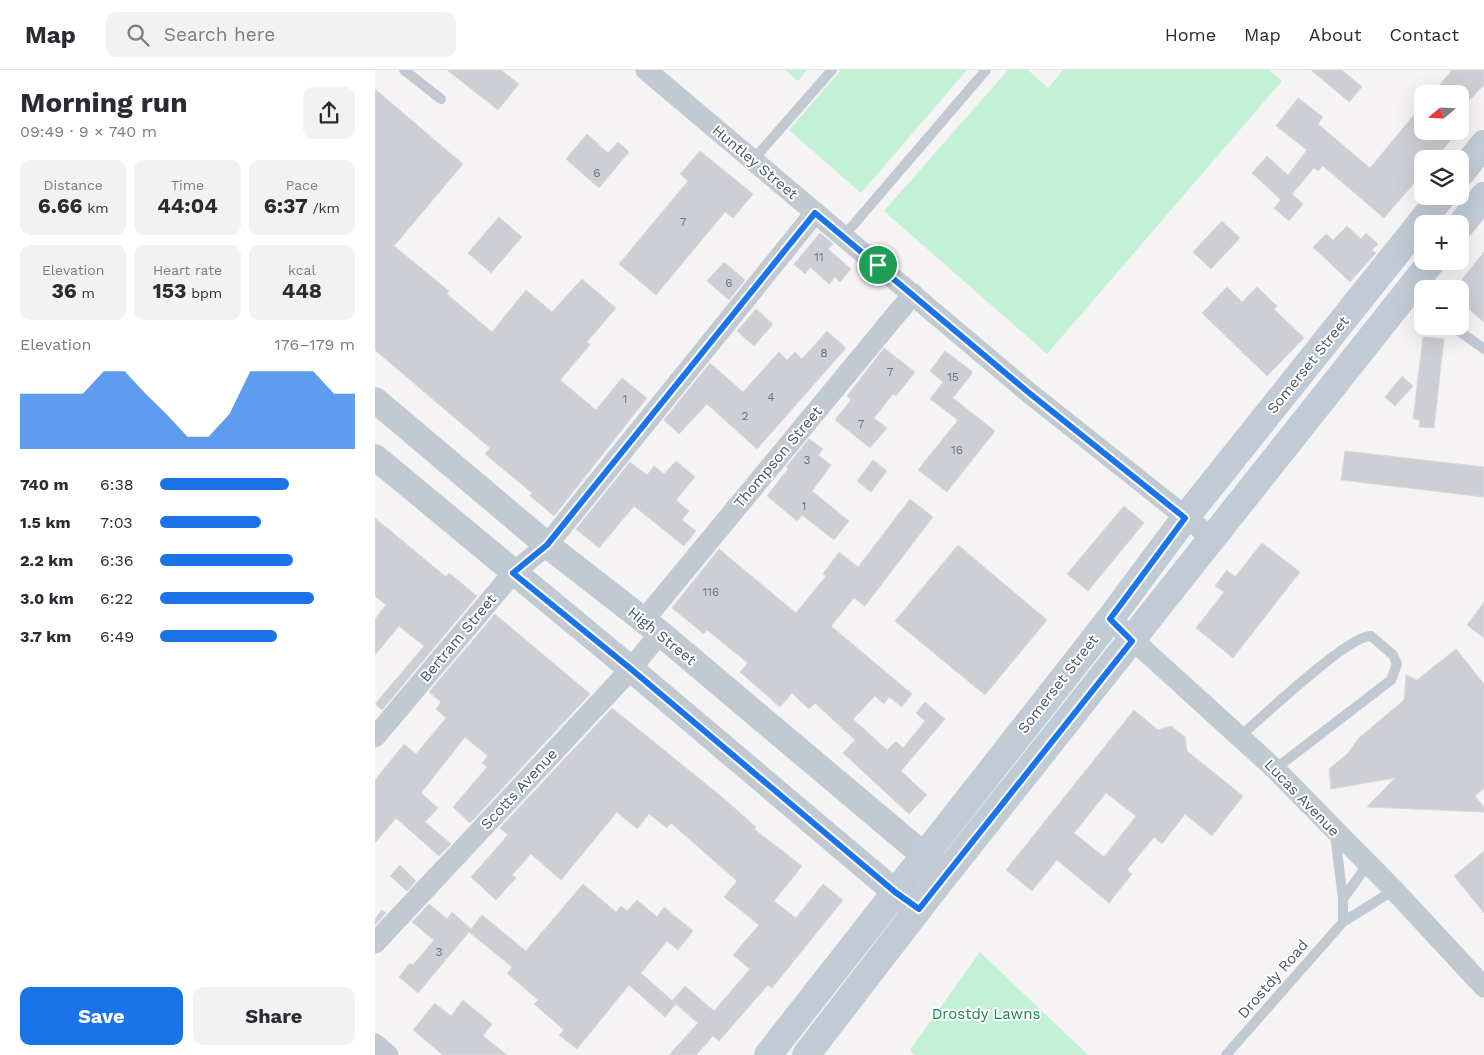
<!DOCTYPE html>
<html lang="en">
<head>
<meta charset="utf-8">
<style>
	:root { --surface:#fff; --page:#f2f2f3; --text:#2b2b33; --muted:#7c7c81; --line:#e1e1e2; --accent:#1a73e8 }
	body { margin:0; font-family:"Work Sans",sans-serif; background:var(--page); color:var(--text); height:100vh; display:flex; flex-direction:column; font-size:19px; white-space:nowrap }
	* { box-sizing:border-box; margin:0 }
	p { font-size:16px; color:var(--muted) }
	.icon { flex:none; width:28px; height:28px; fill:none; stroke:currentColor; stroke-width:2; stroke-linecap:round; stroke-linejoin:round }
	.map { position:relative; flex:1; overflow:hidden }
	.side { display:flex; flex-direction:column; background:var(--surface); width:375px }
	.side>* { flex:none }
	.needle { width:32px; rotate:251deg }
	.controls { position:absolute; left:1039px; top:15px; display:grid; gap:10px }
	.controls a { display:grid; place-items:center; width:55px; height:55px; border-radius:10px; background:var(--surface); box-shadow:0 5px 20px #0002; font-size:25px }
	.pin { position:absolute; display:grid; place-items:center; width:42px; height:42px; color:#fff; margin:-21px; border:2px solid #fff; border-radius:50%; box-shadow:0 1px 5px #0007 }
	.round { display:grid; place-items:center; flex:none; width:52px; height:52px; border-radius:10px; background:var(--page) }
	.head { display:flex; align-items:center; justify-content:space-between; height:85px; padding:0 20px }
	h1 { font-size:28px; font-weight:700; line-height:38px }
	.figures { display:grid; grid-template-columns:repeat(3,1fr); gap:8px; height:85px; padding:5px 20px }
	.figures div { display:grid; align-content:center; border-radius:10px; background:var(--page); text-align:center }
	.figures b { font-size:21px; font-weight:700 }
	.figures small { font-size:14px; font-weight:400 }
	.figures p { font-size:14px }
	.chart { height:140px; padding:10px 20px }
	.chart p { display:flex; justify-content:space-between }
	.chart svg { width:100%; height:90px; margin-top:5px; fill:var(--accent); opacity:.7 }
	.cta { display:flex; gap:10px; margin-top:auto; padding:10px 20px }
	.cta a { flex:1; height:58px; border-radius:10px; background:var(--accent); color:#fff; font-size:20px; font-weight:700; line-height:58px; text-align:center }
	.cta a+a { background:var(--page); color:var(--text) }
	ul { padding:0 20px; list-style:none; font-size:16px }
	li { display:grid; grid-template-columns:80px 60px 1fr; align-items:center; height:38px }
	li i { height:12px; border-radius:6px; background:var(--accent) }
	header { display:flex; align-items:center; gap:30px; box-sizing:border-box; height:70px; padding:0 25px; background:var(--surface); border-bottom:1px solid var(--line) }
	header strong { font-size:24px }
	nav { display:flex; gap:28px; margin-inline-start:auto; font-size:18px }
	.search { width:350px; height:45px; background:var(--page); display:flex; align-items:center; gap:12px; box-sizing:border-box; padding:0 18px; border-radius:10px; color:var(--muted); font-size:19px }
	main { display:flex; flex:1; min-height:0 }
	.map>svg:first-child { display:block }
	.green { fill:#c3f1d5 }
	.building { fill:#cdcfd5; stroke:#d7d9de; fill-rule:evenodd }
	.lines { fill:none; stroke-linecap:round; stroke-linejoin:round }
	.service { stroke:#c1cad2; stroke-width:10 }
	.minor { stroke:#c1cad2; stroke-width:21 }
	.tertiary { stroke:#c1cad2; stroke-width:26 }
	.secondary { stroke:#c1cbd6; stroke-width:28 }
	.route-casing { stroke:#fff; stroke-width:10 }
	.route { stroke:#1a73e8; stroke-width:6 }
	.labels { text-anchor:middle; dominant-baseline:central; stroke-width:4; stroke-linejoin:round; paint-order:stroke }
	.number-label { font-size:12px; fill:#6b747e }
	.street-label { font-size:15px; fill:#4a5661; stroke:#fff }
	.park-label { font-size:15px; fill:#17864f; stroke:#fff }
</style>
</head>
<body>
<header>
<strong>Map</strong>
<div class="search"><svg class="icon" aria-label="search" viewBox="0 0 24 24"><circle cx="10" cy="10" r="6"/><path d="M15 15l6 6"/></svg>Search here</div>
<nav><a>Home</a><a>Map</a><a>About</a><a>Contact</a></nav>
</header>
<main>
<section class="side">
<div class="head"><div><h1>Morning run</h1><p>09:49 · 9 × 740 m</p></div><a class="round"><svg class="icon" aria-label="share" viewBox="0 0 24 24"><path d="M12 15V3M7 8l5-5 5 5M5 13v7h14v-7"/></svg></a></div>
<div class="figures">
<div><p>Distance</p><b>6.66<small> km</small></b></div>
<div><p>Time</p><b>44:04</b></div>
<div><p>Pace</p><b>6:37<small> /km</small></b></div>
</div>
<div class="figures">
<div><p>Elevation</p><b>36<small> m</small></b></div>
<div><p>Heart rate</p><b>153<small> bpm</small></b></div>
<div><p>kcal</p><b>448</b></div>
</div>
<div class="chart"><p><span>Elevation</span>176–179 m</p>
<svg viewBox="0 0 160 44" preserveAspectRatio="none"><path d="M0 44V17L10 17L20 17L30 17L40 6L50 6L60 17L70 27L80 38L90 38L100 27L110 6L120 6L130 6L140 6L150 17L160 17V44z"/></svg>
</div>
<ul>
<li><b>740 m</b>6:38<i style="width:66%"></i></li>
<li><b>1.5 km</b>7:03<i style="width:52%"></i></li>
<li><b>2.2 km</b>6:36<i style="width:68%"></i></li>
<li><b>3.0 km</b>6:22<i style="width:79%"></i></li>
<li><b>3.7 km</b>6:49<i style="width:60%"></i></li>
</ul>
<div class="cta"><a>Save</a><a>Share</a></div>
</section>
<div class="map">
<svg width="1109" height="985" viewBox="0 0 1109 985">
	<rect width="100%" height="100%" fill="#f5f3f3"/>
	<!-- green -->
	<g class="green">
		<path d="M410,0H432L423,11Z"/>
		<path d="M466,0H592L486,123L414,60Z"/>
		<path d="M633,0H653L673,18L688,0H894L907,11L672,284L509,141Z"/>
		<path d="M605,882L713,985H540L535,980Z"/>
	</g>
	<!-- building -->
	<g class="building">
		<path d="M72,0H126L144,14L123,40Z"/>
		<path d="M936,0H967L987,17L974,32Z"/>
		<path d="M1077,0H1109V15L1085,40V24H1057Z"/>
		<path d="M0,19L88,94L19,176L74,221L72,224L117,262L151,220L177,242L207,209L241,238L212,272L215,275L185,310L221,340L247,308L272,328L179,446L155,426L157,423L110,384L115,378L0,280Z"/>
		<path d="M923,28L948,47L943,54L995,98L1048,34V61H1083L1060,89H1048V103L1009,148L948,96L943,101L939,98L917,124L928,134L914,151L899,138L906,130L877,103L892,86L913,105L932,80L901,56Z"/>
		<path d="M212,64L233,83L243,72L254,82L224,118L191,89Z"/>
		<path d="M325,81L378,124L358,148L350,142L281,225L244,194L313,111L305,104Z"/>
		<path d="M124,147L147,167L116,203L93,183Z"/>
		<path d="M847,151L865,168L836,199L818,182Z"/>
		<path d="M972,156L986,169L991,163L1003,174L997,180L1001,183L975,212L938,177L951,164L958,170Z"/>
		<path d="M445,163L458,174L453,179L476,199L465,212L460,207L454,214L435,197L430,204L419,194Z"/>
		<path d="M1109,182V252L1085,232V212Z"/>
		<path d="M349,192L370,210L354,230L332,211Z"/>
		<path d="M852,217L867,232L882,217L902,236L899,239L929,268L892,306L827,243Z"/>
		<path d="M381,239L398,254L379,276L362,261Z"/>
		<path d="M452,261L471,278L382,379L332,334L304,364L289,350L335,293L368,322L404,282L412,290L420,282L427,289Z"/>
		<path d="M1048,267L1069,269L1059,358L1044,357L1045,350L1038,349Z"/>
		<path d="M509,278L540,302L521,326L518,324L499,348L512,358L495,378L460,350L476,330L472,326Z"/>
		<path d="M570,281L598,302L578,328L620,361L572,422L543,400L583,350L555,329L568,312L555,301Z"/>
		<path d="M1027,306L1038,316L1020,336L1010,327Z"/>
		<path d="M434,369L448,379L443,385L456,395L437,421L474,451L459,470L427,445L422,451L392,426L413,399L411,397Z"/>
		<path d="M970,381L1109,397V427L966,410Z"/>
		<path d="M498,390L512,401L496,422L482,411Z"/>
		<path d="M301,391L320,407L301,430L314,441L307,450L321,461L309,476L259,436L224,478L201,459L255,392L272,405L279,396L289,404Z"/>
		<path d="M535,429L558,447L490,536L479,528L456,556L537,624L527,637L514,627L509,634L500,626L478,649L512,680L521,671L528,678L550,651L541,643L550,632L570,649L526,701L552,725L534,744L468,683L480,670L440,633L434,639L417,623L405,637L365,602L373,593L332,560L329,564L297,538L344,479L421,543L451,506L448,504L464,482L483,497Z"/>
		<path d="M749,436L769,453L713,521L692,504Z"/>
		<path d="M0,448L71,507L74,503L102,526L7,640L0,634L49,576L24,556L0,585V549L11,535L0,526Z"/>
		<path d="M887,473L925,502L858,588L821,558L849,522L840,516L852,500L860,507Z"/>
		<path d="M583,475L672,550L610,625L520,551Z"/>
		<path d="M1109,532V568L1092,555Z"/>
		<path d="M120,544L215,624L95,753L78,737L112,697L107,693L113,686L90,667L46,723L63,738L50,752L76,774L64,786L21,748L0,773V710L29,674L41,684L71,648L61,639L66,632L54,622Z"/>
		<path d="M1081,579L1109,614V718L1100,726L1109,737V742L992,737L1020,708L956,719L954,699L973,683L984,668L1029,630L1031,605L1042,610Z"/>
		<path d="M237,638L347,727L381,757L379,759L427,796L399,831L421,848L448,814L468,830L397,918L393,915L344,971L338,966L321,985H294L323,953L297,931L310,916L339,941L375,899L358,885L384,855L349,827L362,811L296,753L292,758L274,744L262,759L242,742L186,810L156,784L137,805L141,808L121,830L96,807L133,765L125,758Z"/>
		<path d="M759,640L783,660L796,656L810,667L812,681L868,726L837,766L810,744L787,774L779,767L752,800L757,804L734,833L682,790L657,821L631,800ZM731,723L761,746L729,787L699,763Z"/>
		<path d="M1109,781V843L1079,806Z"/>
		<path d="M25,795L41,811L32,821L15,806Z"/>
		<path d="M208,814L241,842L246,836L252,841L262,830L282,847L289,837L318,861L303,880L292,871L266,903L301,934L290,947L254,915L202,979L184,965L189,960L159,934L163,930L132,903L137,897L94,862L43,923L24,907L35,893L38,895L59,870L37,852L54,834L72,849L77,842L96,859L107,845L151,881Z"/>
		<path d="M7,840L11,843L0,855V849Z"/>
		<path d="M88,930L117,954L108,966L132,985H68L38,960L60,933L76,946Z"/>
	</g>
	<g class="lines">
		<!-- service -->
		<g class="service">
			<path d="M29,0L66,29"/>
			<path d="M378,90L457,0"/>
			<path d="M468,167L611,0"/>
			<path d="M1032,223L1048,235"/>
			<path d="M1077,256L1109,279"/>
			<path d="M864,667C887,648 973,565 996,566L1018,585L1022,594L1016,610L900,699"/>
			<path d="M960,765L968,829"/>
			<path d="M968,852V829L993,794"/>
			<path d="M851,985L968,852L1019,820"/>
		</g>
		<!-- minor -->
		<g class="minor">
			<path d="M271,0L653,322L837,468"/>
			<path d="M735,549L900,699L1019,820L1109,917"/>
			<path d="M268,551L538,224"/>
			<path d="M0,667L138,503L172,475L440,143"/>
			<path d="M0,873L256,599L285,563"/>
			<path d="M0,974L13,985"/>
		</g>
		<!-- tertiary -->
		<g class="tertiary">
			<path d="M0,330L172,475L285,563L571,804"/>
			<path d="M0,387L256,599L520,822L545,839"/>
		</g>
		<!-- secondary -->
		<g class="secondary">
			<path d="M1085,104L1109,74"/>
			<path d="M1085,156L1109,126"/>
			<path d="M393,985L735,549L810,448L1067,126"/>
			<path d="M431,985L558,820L1057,191"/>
		</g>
	</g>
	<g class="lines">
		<!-- route casing -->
		<g class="route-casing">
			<path id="route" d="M440,143L653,322L810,448L735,549L757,571L544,839L520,822L256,599L138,503L172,475Z"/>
		</g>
		<!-- route -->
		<use href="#route" class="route"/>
	</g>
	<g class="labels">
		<!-- number labels -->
		<g class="number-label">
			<text x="222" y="103">6</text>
			<text x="308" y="152">7</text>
			<text x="444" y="187">11</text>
			<text x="354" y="213">6</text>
			<text x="449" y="283">8</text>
			<text x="515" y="302">7</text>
			<text x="578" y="307">15</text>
			<text x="396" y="327">4</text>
			<text x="250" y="329">1</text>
			<text x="370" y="346">2</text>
			<text x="486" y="354">7</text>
			<text x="582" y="380">16</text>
			<text x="432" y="390">3</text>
			<text x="429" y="436">1</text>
			<text x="336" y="522">116</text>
			<text x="64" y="882">3</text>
		</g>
		<!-- street labels -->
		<g class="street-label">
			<text transform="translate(380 92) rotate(40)">Huntley Street</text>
			<text transform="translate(933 295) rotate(-51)">Somerset Street</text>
			<text transform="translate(403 387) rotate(-50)">Thompson Street</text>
			<text transform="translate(287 566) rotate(39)">High Street</text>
			<text transform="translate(83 568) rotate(-50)">Bertram Street</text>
			<text transform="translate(683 614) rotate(-52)">Somerset Street</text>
			<text transform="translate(144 719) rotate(-47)">Scotts Avenue</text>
			<text transform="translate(927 728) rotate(46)">Lucas Avenue</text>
			<text transform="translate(898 909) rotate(-49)">Drostdy Road</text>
		</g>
		<!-- park labels -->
		<g class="park-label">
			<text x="611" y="944">Drostdy Lawns</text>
		</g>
	</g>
</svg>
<div class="controls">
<a><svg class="needle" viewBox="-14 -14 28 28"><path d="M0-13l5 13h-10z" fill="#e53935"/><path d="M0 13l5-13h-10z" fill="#7c7c81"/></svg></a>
<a><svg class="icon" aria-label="layers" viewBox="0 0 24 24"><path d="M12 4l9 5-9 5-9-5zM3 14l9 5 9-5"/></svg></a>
<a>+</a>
<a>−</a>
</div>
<div class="pin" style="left:503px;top:195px;background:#1e9e55"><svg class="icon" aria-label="arrive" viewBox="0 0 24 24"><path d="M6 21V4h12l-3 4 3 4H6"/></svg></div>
</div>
</main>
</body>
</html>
